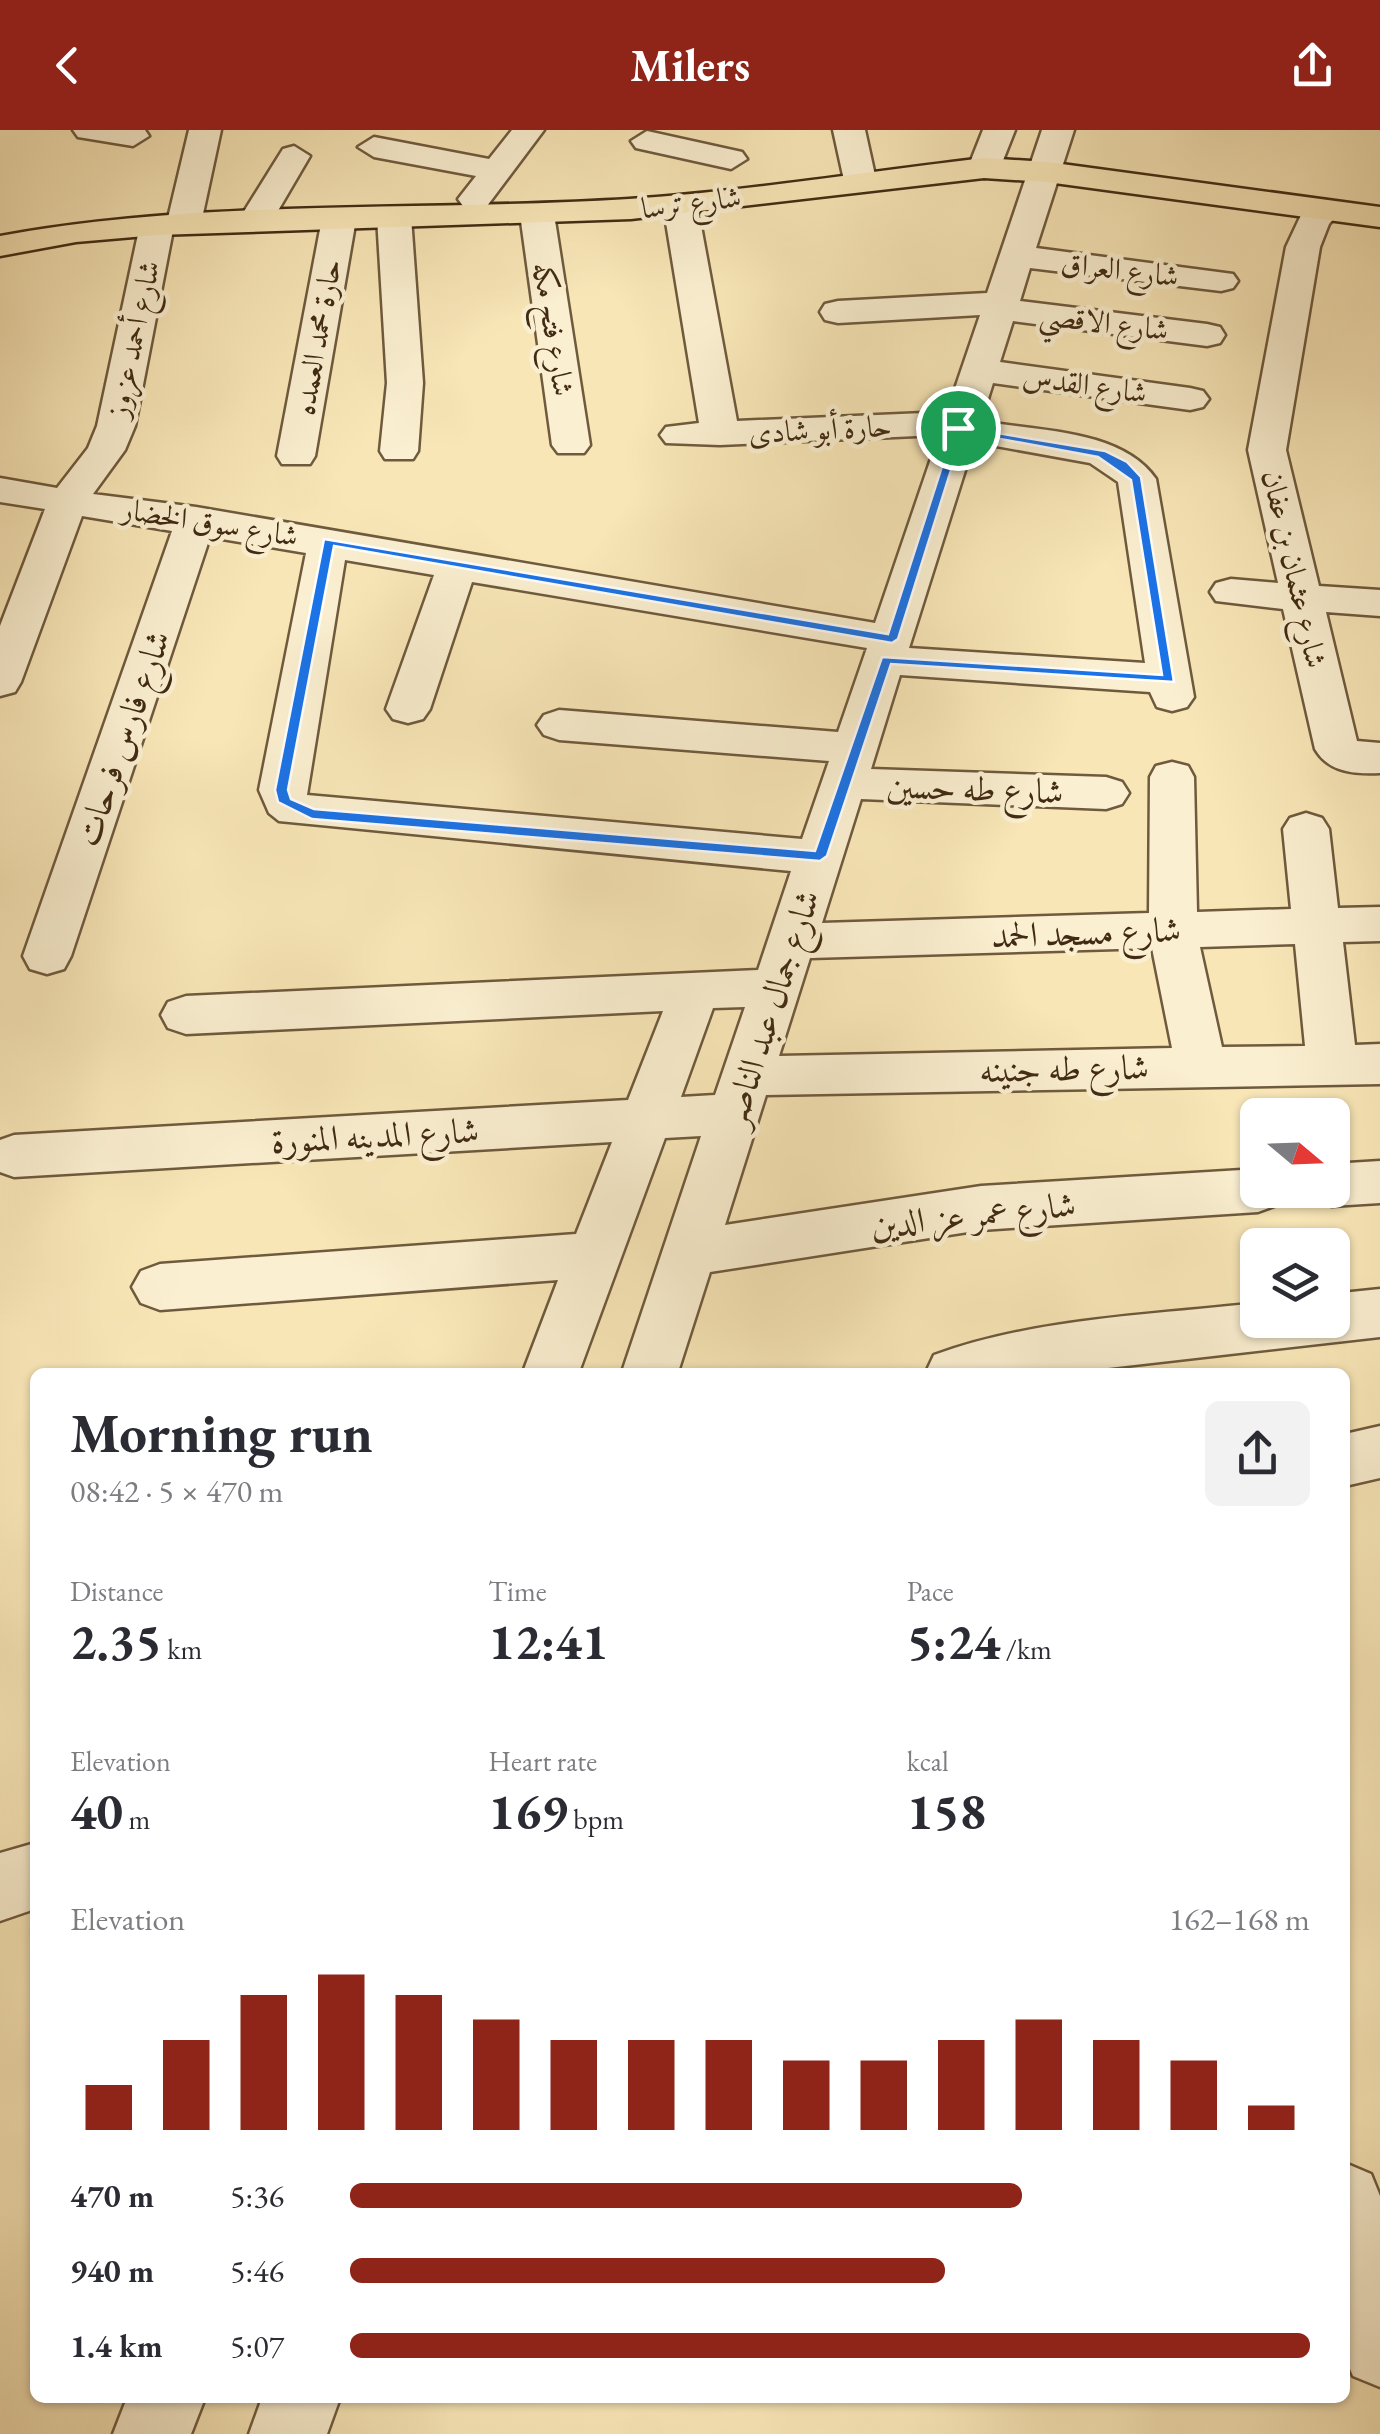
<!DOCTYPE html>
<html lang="en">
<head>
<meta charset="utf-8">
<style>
	:root { --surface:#fff; --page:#f2f2f3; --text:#2b2b33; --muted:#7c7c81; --accent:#8f2418 }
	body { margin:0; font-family:"EB Garamond",Amiri,serif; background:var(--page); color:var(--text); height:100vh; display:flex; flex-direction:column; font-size:38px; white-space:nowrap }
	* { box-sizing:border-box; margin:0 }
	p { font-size:32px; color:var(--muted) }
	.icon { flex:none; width:55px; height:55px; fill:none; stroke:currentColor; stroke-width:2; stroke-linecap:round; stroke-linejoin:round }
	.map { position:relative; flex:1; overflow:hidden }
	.sheet { position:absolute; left:30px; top:1238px; width:1320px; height:1035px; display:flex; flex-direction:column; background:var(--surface); border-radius:15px; box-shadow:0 2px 8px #0004 }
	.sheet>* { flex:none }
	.needle { width:65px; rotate:109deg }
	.tools { position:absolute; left:1240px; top:968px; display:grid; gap:20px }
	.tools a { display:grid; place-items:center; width:110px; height:110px; border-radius:15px; background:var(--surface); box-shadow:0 2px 8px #0004; font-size:50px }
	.pin { position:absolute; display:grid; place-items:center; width:85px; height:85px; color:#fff; margin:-42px; border:5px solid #fff; border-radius:50%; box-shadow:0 2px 10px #0007 }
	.round { display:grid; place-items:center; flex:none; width:105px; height:105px; border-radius:15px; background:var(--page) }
	.summary { display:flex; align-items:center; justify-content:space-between; height:170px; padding:0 40px }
	h1 { font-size:55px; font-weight:700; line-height:75px }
	.figures { display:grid; grid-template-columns:repeat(3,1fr); gap:15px; height:170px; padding:10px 40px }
	.figures div { display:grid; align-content:center }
	.figures b { font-size:50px; font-weight:700 }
	.figures small { font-size:28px; font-weight:400 }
	.figures p { font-size:28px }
	.chart { height:280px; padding:20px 40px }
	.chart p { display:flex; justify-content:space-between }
	.chart svg { width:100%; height:180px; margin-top:10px; stroke:var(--accent); stroke-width:6 }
	ul { padding:0 40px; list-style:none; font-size:32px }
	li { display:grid; grid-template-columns:160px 120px 1fr; align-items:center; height:75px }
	li i { height:25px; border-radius:12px; background:var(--accent) }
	header { display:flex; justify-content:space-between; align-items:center; height:130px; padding:0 40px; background:var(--accent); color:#fff; font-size:45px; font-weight:700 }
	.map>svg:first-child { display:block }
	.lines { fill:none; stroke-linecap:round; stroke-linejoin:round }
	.minor-casing { stroke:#6f5a3d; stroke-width:5 }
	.major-casing { stroke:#412b14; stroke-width:5 }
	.minor { fill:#faefd0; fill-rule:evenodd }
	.major { fill:#f8e6b7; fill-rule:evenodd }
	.route { fill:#1a73e8; stroke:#fff; stroke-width:2.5; fill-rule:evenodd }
	.labels { text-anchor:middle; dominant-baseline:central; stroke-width:9; stroke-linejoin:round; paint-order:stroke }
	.far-street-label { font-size:30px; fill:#412b14; stroke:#faefd0 }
	.street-label { font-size:35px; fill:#412b14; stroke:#faefd0 }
</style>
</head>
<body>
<header><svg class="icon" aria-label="back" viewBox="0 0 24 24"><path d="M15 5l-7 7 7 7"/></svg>Milers<svg class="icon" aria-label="share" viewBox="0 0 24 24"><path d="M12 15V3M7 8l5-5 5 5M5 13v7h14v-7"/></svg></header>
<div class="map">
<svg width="1380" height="2304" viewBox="0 0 1380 2304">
	<rect width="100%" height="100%" fill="#f8e6b7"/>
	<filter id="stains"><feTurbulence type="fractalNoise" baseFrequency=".002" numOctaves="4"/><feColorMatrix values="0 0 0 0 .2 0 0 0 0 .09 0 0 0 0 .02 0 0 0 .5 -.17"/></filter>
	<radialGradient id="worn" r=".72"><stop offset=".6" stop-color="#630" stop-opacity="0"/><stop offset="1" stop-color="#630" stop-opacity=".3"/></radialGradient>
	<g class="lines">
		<!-- minor casing -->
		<g class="minor-casing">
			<g id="minor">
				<path d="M73,0H145L149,6L133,16L78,7Z"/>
				<path d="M189,0H221L201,93L196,100H173L135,296L125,320L93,364L196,377L875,493L939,305L720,315L666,313L660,305L666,297L699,293L663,74L668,67H692L697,74L737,291L947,282L980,185L838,193L825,190L820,182L825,174L838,171L987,163L1042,0H1074L1036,118L1233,144L1238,151L1233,158L1221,161L1030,138L1020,171L1207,194L1220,197L1225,205L1220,213L1207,216L1013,191L1000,232L1190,258L1203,261L1209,269L1203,277L1190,280L993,253L981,291C1036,301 1122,299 1156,349L1194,567L1187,577L1172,581L1157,577L1150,562L900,545L871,639L1106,647L1122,652L1129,663L1122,674L1106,679L861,669L822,793L1149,783L1150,647L1156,636L1172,632L1188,636L1194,647L1197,782L1291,779L1283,699L1290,688L1306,683L1322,688L1329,699L1338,778L1380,777V811L1343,812L1355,915L1380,914V954L766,965L725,1095L981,1056L1258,1039V1060H1285L1277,1075L1258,1082L981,1100L710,1142L678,1242H622L701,1006L665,1008L579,1242H523L558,1150L160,1180L141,1173L132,1157L141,1141L160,1134L576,1104L612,1012L14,1047L0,1042V1010L14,1005L628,970L663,881L186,904L168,898L161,885L168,872L186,866L758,840L791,741L279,691L269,683L259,660L306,423L210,407L71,826L64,839L47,844L30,839L23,826L172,401L82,386L21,552L15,562L0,566V496L45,379L0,372V348L57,358L88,318L97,296L140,95L145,88H168ZM974,312L1090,333L1118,352L1145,533L909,518ZM345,430L434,445L386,579L393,589L408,593L423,589L430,579L472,452L867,518L838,602L559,580L544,585L537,595L544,605L559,610L829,631L802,709L307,665ZM1295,814L1305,916L1222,917L1200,817ZM1152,818L1172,918L779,926L810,828ZM745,877L715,965L681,967L713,878Z"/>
				<path d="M512,0H544L487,76H463L458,69L476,46L374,27L358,17L374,7L489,29Z"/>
				<path d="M833,0H865L876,50L872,57L860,60L844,50Z"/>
				<path d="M983,0H1015L1000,38L984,48L968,38Z"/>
				<path d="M647,1L742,22L747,29L731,39L636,18L631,11Z"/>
				<path d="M294,16L310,26L272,91L267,98H243L238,91L283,19Z"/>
				<path d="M1325,70L1337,73L1342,80L1329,94L1320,117L1286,320L1319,456L1380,460V486L1326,482L1357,611L1380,613V643C1355,644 1329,643 1315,619L1283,479L1216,471L1210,462L1216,453L1231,449L1278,453L1248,320L1286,117L1302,83Z"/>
				<path d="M537,74L549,77L554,84L590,315L584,323H558L552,315L520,84L525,77Z"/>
				<path d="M394,77L406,80L411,87L423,253L418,321L413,329H385L380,321L387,253L377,87L382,80Z"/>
				<path d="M339,79L351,82L356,89L315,326L310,334H282L277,326L322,89L327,82Z"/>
				<path d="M1380,1031V1073L1332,1076L1313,1070L1308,1060H1332V1034Z"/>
				<path d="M1380,1159V1207L1073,1242H926L934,1225C1035,1188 1151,1185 1258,1173V1190H1332V1164Z"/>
				<path d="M1380,1296V1348L1345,1356V1304Z"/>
				<path d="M35,1713V1779L0,1791V1723Z"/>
				<path d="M1345,2033L1371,2044L1380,2066V2257L1353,2246L1345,2227Z"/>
				<path d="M127,2268H205L191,2304H113Z"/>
				<path d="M262,2268H340L327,2304H249Z"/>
			</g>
		</g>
		<!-- major casing -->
		<g class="major-casing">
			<path id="major" d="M984,28L1047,32L1380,77V97L1047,52L984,48L631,89L157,105L76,112L0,126V106C207,68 420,82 629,69C747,61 866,42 984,28Z"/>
		</g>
		<!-- minor -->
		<use href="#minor" class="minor"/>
		<!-- major -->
		<use href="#major" class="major"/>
	</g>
	<!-- route -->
	<path class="route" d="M955,296L1105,321L1127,332L1141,347L1174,552L891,534L827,726L820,731L312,689L278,672L275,660L324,409L888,504ZM963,302L1098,327L1131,350L1162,545L882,527L815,721L314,679L291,669L288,660L334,416L892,513L898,509Z"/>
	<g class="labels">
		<!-- far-street labels -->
		<g class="far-street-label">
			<text transform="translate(691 72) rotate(-7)">شارع ترسا</text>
			<text transform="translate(1120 139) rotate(7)">شارع العراق</text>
			<text transform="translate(1104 192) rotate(7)">شارع الاقصي</text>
			<text transform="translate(554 199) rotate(81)">شارع فتح مكه</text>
			<text transform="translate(317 207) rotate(-80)">حارة محمد العمده</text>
			<text transform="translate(133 209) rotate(-78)">شارع أحمد عزوز</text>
			<text transform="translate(1085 254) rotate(8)">شارع القدس</text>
			<text transform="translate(820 299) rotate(-3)">حارة أبو شادى</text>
			<text transform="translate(210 392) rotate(9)">شارع سوق الخضار</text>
			<text transform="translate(1295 439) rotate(77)">شارع عثمان بن عفان</text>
		</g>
		<!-- street labels -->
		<g class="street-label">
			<text transform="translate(122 608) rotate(-71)">شارع فارس فرحات</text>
			<text transform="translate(975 658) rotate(2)">شارع طه حسين</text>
			<text transform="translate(1086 802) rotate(-2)">شارع مسجد الحمد</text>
			<text transform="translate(770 878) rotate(-72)">شارع جمال عبد الناصر</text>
			<text transform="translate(1064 938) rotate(-1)">شارع طه جنينه</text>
			<text transform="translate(375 1005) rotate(-3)">شارع المدينه المنورة</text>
			<text transform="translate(973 1084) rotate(-6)">شارع عمر عز الدين</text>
		</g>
	</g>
	<rect width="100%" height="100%" filter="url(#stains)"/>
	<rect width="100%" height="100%" fill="url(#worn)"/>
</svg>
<div class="tools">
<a><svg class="needle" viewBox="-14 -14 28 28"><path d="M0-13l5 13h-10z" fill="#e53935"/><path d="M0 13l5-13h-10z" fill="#7c7c81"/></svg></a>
<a><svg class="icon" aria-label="layers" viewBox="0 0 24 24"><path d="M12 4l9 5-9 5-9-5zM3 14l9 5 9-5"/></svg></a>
</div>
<div class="pin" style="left:958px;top:298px;background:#1e9e55"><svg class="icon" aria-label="arrive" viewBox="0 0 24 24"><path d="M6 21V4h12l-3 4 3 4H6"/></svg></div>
<section class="sheet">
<div class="summary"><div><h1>Morning run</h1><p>08:42 · 5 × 470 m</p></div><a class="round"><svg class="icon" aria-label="share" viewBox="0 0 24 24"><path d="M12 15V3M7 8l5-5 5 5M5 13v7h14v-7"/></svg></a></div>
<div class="figures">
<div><p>Distance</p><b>2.35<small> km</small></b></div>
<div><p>Time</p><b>12:41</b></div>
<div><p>Pace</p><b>5:24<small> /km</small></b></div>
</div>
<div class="figures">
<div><p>Elevation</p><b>40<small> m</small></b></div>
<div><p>Heart rate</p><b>169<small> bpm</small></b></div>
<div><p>kcal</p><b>158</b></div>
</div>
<div class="chart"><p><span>Elevation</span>162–168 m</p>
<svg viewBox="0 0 160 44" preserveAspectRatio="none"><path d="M5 44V33M15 44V22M25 44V11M35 44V6M45 44V11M55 44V17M65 44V22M75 44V22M85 44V22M95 44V27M105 44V27M115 44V22M125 44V17M135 44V22M145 44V27M155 44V38"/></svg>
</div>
<ul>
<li><b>470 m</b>5:36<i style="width:70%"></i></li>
<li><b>940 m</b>5:46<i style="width:62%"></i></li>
<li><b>1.4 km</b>5:07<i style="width:100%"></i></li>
</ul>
</section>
</div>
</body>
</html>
